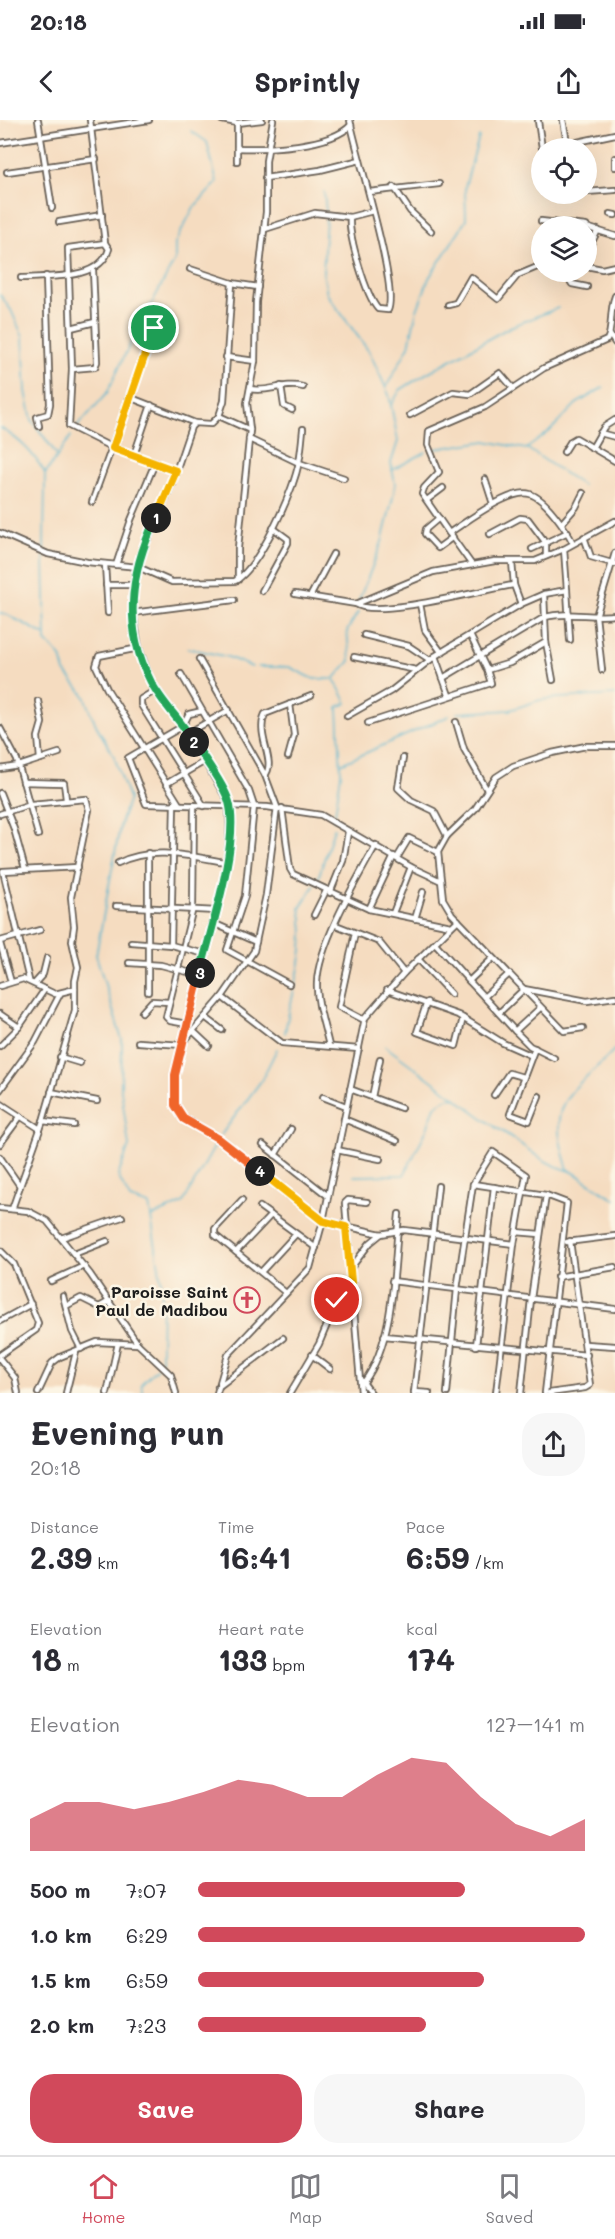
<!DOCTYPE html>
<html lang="en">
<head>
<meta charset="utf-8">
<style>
	:root { --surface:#fff; --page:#f7f7f7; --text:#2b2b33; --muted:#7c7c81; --line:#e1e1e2; --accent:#d1495b }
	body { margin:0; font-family:Mali,sans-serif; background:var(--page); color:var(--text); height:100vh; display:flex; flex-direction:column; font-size:22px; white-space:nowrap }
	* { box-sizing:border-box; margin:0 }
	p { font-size:20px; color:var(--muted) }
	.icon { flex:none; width:33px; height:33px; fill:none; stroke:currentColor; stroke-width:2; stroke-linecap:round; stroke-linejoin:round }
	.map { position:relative; height:1273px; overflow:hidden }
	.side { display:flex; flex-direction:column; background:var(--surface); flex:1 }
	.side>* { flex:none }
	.controls { position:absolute; left:531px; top:18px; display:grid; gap:12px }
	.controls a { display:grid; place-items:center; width:66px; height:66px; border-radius:50%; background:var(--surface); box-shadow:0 6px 24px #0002; font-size:30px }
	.pin { position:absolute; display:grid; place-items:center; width:51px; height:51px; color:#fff; margin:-26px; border:3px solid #fff; border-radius:50%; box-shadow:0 2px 6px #0007 }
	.km { position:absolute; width:30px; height:30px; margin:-15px; border-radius:50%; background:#222; color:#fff; font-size:16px; line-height:30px; text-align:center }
	.round { display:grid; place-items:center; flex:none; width:63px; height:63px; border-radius:24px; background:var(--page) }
	.summary { display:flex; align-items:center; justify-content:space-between; height:102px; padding:0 30px }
	h1 { font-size:33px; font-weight:800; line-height:45px }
	.metrics { display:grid; grid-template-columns:repeat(3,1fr); gap:9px; height:102px; padding:6px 30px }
	.metrics div { display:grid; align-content:center }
	.metrics b { font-size:30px; font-weight:800 }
	.metrics small { font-size:16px; font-weight:400 }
	.metrics p { font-size:16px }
	.chart { height:168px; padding:12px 30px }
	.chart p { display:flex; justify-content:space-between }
	.chart svg { width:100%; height:108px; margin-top:6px; fill:var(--accent); opacity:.7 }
	.cta { display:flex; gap:12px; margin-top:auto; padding:12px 30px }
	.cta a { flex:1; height:69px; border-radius:24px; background:var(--accent); color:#fff; font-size:24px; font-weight:800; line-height:69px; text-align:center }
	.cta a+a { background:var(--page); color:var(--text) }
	ul { padding:0 30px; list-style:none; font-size:20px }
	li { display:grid; grid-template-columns:96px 72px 1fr; align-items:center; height:45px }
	li i { height:15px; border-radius:8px; background:var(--accent) }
	.status { display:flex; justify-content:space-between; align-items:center; height:42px; padding:0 30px; background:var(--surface); direction:ltr }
	.status svg { height:16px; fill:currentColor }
	header { display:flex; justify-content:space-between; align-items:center; height:78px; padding:0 30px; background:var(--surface); font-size:27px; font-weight:800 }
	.menu { display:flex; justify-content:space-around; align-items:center; height:84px; border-top:2px solid var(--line); background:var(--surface); font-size:16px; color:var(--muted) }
	.menu a { display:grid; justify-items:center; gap:3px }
	.menu .active { color:var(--accent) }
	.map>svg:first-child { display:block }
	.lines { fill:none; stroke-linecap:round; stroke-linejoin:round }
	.stream { stroke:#4fb3ce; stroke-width:1.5 }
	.minor-casing { stroke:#685f55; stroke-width:8 }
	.minor { stroke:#fff; stroke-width:4.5 }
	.split-1-casing { stroke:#fff; stroke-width:12 }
	.split-2-casing { stroke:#fff; stroke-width:12 }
	.split-3-casing { stroke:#fff; stroke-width:12 }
	.split-4-casing { stroke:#fff; stroke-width:12 }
	.split-5-casing { stroke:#fff; stroke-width:12 }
	.split-1 { stroke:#f5b400; stroke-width:8 }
	.split-2 { stroke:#22a559; stroke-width:8 }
	.split-3 { stroke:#22a559; stroke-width:8 }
	.split-4 { stroke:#f0652b; stroke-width:8 }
	.split-5 { stroke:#f5b400; stroke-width:8 }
	.labels { text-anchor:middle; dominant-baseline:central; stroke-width:5; stroke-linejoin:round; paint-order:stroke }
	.poi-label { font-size:16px; font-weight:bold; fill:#1c1c1c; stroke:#fcf5e5; text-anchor:end }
</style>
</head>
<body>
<div class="status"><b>20:18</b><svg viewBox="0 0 49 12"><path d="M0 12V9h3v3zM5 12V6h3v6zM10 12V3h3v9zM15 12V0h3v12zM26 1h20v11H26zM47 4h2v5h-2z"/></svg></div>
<header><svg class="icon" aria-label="back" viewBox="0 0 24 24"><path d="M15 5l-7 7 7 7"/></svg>Sprintly<svg class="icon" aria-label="share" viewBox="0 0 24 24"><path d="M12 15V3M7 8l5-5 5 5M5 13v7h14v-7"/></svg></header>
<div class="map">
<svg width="615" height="1273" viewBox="0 0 615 1273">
	<rect width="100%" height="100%" fill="#fcf5e5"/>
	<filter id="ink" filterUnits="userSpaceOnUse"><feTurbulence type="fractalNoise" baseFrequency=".0167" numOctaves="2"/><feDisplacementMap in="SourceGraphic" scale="12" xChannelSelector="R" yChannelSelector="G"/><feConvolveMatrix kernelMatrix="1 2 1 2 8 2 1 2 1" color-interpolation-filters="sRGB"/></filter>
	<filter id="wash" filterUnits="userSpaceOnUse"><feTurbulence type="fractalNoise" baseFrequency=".008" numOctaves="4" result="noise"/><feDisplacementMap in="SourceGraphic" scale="24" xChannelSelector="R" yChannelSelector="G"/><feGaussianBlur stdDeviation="1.35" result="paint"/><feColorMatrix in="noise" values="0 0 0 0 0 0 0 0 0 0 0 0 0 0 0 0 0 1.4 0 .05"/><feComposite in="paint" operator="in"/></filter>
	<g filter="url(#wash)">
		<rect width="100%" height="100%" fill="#f5dcc0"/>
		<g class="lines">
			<!-- stream -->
			<g class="stream">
				<path d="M324,72L326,92"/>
				<path d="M326,96L323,153L327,174L370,233L389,275L398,321L391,343L395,364L393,377L382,422L359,480"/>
				<path d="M0,175L11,190L23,217L26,271L32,300L57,335"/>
				<path d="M386,267L409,226L416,193L429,158L466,100L465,67L479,17"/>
				<path d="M392,284L400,270L427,253L510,207L558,188"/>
				<path d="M77,307L107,273L130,224L175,140V123L194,87L217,63L207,22L191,11"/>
				<path d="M0,308C21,320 33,333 45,353"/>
				<path d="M435,329L486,321L526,329L549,312L576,284L604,267"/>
				<path d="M528,329L582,365"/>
				<path d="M392,350L426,332"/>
				<path d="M44,430L45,354L71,316"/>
				<path d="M44,437L46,521L61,537L65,552L85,576L96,605L114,636L129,679L121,701L96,835L122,920L121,970L129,1026L118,1056L130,1079L149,1085L162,1166L161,1241"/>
				<path d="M0,493L6,494L45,515"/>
				<path d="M188,528L228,537L252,547"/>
				<path d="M258,547H289L314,559H332"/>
				<path d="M457,593L510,590L540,580L559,578L615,575"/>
				<path d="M341,644L449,596"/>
				<path d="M334,700L341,654L338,587L347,583L334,559L350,541L347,511L358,492"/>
				<path d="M317,762L334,708"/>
				<path d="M285,913C291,872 310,830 300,788L314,766"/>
				<path d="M385,926L495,1007C523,1022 537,1043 571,1051"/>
				<path d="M615,929C571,975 543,979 568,1049L615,1079"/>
				<path d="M221,1015L261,961L277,929"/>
				<path d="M354,1056L404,1055L427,1009L435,986L447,978L456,977"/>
				<path d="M152,1097L183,1083L217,1022"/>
				<path d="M143,1273L141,1264L158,1247"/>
			</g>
		</g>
	</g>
	<g filter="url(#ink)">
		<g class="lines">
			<!-- minor casing -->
			<g class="minor-casing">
				<g id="minor">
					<path d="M38,0L52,88"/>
					<path d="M222,0L237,3L262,0"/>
					<path d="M563,0L568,28"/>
					<path d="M538,1L542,28"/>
					<path d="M237,3V41"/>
					<path d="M0,23L149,0"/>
					<path d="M568,24L615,14"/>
					<path d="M237,28C266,29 331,27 351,5"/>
					<path d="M615,47V38"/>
					<path d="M7,52L96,39"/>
					<path d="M265,58L320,50L360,40"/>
					<path d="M394,67L410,91L431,111"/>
					<path d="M369,72L439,64"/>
					<path d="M586,72L615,70"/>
					<path d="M610,94L615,95"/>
					<path d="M350,97C348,115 366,176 378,189L388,190C399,167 356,33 350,0"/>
					<path d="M541,101L586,106"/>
					<path d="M59,102L102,95"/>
					<path d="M586,107L615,116"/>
					<path d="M265,109L315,93L350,97L373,91"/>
					<path d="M105,123L68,128L72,249L69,306L113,328L176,351"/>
					<path d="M586,134L598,110"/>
					<path d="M586,146L602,149L615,146"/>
					<path d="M190,149L232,163L258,167"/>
					<path d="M564,152L572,164L587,167"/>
					<path d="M21,158C48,156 100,161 109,129L105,123L90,0"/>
					<path d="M232,163L224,281L219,296L211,304L195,303L191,307L171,366L144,428L135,456L132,486L139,528L151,562L192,620L228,681C235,732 218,785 205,834C194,874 185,915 175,955L174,978L180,995L219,1019L323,1101L381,1114L404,1110L514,1124"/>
					<path d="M448,185L456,183L471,157L498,179L518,155L542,145"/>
					<path d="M71,208L95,202"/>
					<path d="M610,215L615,223"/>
					<path d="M226,237L255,241"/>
					<path d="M72,249L95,247L97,242L93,150"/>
					<path d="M281,266L284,286L292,290"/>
					<path d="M250,269C268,273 284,262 303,267"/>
					<path d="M129,277L195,303"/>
					<path d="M410,295L453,272L470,274L500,253L513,268"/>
					<path d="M219,296L250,310"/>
					<path d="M39,306L37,297L48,294L50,284L46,156"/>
					<path d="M600,313L615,317"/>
					<path d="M249,319L299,343L344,358"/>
					<path d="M592,328L604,307L615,300"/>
					<path d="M564,332L571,321L576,318L615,341"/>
					<path d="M134,335L151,285"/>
					<path d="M485,359L493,384"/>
					<path d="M427,380L443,368"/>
					<path d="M92,382L155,208"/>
					<path d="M439,398L426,409L425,414L438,428L453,417"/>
					<path d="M562,403L576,387L583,373"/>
					<path d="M0,413L48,434L87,442L138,447L172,462L235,461C260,447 293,371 299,342C301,332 302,320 303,309"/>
					<path d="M449,413L422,374L424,368L439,352L428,325L429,311L485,287L544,248L607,220C613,211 609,191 615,176"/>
					<path d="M490,414L520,398L528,399L546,423V436"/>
					<path d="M584,417L591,437L615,444"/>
					<path d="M532,429L568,412"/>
					<path d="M512,442L514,465L521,484"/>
					<path d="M105,444L108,493"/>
					<path d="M116,445L131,400L155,343"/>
					<path d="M472,445L449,413C465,403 510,368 530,374C546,379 566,409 573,423"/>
					<path d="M238,460V428L250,310L247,283L255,241L256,182L266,92V41L273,0"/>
					<path d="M106,465H133"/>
					<path d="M567,470L570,520"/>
					<path d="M262,471L288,423V419L273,408"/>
					<path d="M295,474L356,484L433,452L495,441H535L564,429L615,401"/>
					<path d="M544,474L546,522L553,560"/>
					<path d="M311,475L333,434"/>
					<path d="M356,484C376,499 484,469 514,465"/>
					<path d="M420,484L425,510L442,533"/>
					<path d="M132,493L234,480"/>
					<path d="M364,515L409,526L430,540"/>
					<path d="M470,515L487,550L510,543L546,522"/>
					<path d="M139,528L99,536L96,546L107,569L179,684"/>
					<path d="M435,536L449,575"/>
					<path d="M354,537L416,550"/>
					<path d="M602,550L596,496L615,433"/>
					<path d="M181,554L249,671L254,686L245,776L227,830L289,864"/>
					<path d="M443,558L545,497C568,491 591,498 615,495"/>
					<path d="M156,570L141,579V585L204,686"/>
					<path d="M38,581L42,603L38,617L40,639"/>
					<path d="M202,591L189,594L183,606L128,638L146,684L267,687L321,695L411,747L441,761"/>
					<path d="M347,596L391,571L435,536L521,484L544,474L567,470L564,429"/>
					<path d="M456,602L464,629L487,670"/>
					<path d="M368,603L491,563L487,550"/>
					<path d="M0,608L17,640L38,715"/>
					<path d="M188,613L229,590"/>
					<path d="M288,637L294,615L290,584"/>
					<path d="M403,638L398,668L411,680L434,691L447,716"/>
					<path d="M0,649L19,646L59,633"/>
					<path d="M265,655C277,642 255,615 265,594L311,576"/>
					<path d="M23,662L64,663L66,679"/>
					<path d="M166,664L205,641"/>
					<path d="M0,673L14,709L25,749"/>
					<path d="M282,688L290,749L293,754L369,789L451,806"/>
					<path d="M0,694L31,684L86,679L89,690L71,777L74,806L72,821L78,847L75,861V890L43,1001L12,1089"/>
					<path d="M397,738L409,718L438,732"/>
					<path d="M118,743C152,726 189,736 225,742"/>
					<path d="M330,773L343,741L348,712"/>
					<path d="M116,786L217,791"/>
					<path d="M369,789L394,736"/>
					<path d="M393,793L411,747"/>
					<path d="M314,795L326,771"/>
					<path d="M415,799L423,772"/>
					<path d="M213,803L256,822"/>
					<path d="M336,805L379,822L404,853"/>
					<path d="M355,813L339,887L364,900"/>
					<path d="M0,821L40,810"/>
					<path d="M131,822L171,825L205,834"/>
					<path d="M0,823L11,862"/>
					<path d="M435,823L469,861L493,838"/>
					<path d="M171,825L174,684"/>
					<path d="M418,839L451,874"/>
					<path d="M129,843L161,845L199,855"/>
					<path d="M509,854L484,877L515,911L540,888"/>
					<path d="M29,860L3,751L78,747"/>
					<path d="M469,861L484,877"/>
					<path d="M35,863L43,854L47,838"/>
					<path d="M0,866L23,859L55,874L75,869"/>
					<path d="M524,869L587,881L615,877"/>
					<path d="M387,870L458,895L503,923L530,935"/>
					<path d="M148,872V733"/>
					<path d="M222,877L282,923L359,929"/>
					<path d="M427,882L417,912L456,926L463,898"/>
					<path d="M142,892L152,881L169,882"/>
					<path d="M499,893L524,869"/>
					<path d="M0,894L19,907"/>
					<path d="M205,897L222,910"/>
					<path d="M187,904L170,901L166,897L193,788L194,685"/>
					<path d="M583,908L564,911L452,794L443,779L438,732L447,716L475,689L496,657L513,646L552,633L586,626H615"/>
					<path d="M193,911L209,926"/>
					<path d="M515,911L530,926L554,938"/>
					<path d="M186,919L222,877L254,831L266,775L277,687L265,655L199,539"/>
					<path d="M138,922L182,925"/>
					<path d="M0,926L19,907L45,869"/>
					<path d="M329,926C325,907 316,883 317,863C318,825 357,759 376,725"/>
					<path d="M535,928L510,994L529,1001L539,976"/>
					<path d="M60,937L80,943"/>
					<path d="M350,969L401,988"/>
					<path d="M0,970L35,922L60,874"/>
					<path d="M51,972L97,981"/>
					<path d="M494,975L509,953L523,957"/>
					<path d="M323,977L346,986"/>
					<path d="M372,977L380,939"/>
					<path d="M0,983L40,1009"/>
					<path d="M344,999L397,1021"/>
					<path d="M43,1001L74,1005"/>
					<path d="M0,1024L20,997"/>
					<path d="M263,1025L328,1076"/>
					<path d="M337,1030L380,1039"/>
					<path d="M275,1035L291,1009"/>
					<path d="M0,1037L20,1066"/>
					<path d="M473,1064L493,1032L526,1055L514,1124L496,1273"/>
					<path d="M242,1080L215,1109V1115L286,1173"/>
					<path d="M260,1087L316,1128"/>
					<path d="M0,1088L28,1091L47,1101L90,1154L138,1224L171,1255L176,1273"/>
					<path d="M516,1112L540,1114"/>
					<path d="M61,1118L122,1097"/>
					<path d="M567,1122L615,1116"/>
					<path d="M0,1130L14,1144L38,1203L36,1210L0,1235"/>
					<path d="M236,1132L271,1095"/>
					<path d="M74,1134L107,1121"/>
					<path d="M350,1149L370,1123L381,1114"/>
					<path d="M261,1152L296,1114"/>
					<path d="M557,1157L615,1147"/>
					<path d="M51,1161L84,1146"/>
					<path d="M392,1161L615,1189"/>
					<path d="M63,1176L72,1211L81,1229"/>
					<path d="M66,1186L81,1178L99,1187L110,1181"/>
					<path d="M0,1201L31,1184"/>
					<path d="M384,1216L587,1235"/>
					<path d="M585,1224L615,1226"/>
					<path d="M476,1226L494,1067"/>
					<path d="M312,1235L330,1249"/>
					<path d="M0,1239L15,1258L18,1273"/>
					<path d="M362,1261L371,1273"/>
					<path d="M364,1262C395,1221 394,1145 399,1094"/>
					<path d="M218,1267L283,1218"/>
					<path d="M414,1272L429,1273"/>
					<path d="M38,1273L52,1243L60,1237L97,1222L138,1224"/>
					<path d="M66,1273L76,1232"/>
					<path d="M107,1273L118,1223"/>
					<path d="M217,1273L228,1235L310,1148L323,1101L365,898L404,853L458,800"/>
					<path d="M290,1273L319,1224L339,1176L345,1172H352"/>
					<path d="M361,1273L345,1083L348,1080L367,1082"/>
					<path d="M414,1273L438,1066"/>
					<path d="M447,1273L457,1169L473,1064L546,1075L567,1083L545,1273"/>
					<path d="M521,1273L531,1179L546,1075"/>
					<path d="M549,1273L585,1268L590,1265L570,1121"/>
				</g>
			</g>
			<!-- minor -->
			<use href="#minor" class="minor"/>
		</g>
	</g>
	<g class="lines" filter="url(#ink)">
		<!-- split-1 casing -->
		<g class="split-1-casing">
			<path id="split-1" d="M154,208L113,328L176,351L156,398"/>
		</g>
		<!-- split-2 casing -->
		<g class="split-2-casing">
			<path id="split-2" d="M156,398C130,452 122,507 151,562C162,583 181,601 194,622"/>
		</g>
		<!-- split-3 casing -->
		<g class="split-3-casing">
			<path id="split-3" d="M194,622C203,638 224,664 229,682C240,721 210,813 200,853"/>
		</g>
		<!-- split-4 casing -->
		<g class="split-4-casing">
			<path id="split-4" d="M200,853L175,955V985L184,999L219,1019L260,1051"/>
		</g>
		<!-- split-5 casing -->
		<g class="split-5-casing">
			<path id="split-5" d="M260,1051L323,1101L346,1107L352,1172L342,1173L337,1180"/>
		</g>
		<!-- split-1 -->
		<use href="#split-1" class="split-1"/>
		<!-- split-2 -->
		<use href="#split-2" class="split-2"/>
		<!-- split-3 -->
		<use href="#split-3" class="split-3"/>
		<!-- split-4 -->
		<use href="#split-4" class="split-4"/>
		<!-- split-5 -->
		<use href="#split-5" class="split-5"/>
	</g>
	<!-- icons -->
	<defs>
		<g id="church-ring" transform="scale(1.35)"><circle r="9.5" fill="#fcf5e5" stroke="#d1495b" stroke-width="1.5"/><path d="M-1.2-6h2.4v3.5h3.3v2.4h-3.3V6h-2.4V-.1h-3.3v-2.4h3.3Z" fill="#d1495b"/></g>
	</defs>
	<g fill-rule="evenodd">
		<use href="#church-ring" x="247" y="1180"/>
	</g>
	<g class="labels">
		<!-- poi labels -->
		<g class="poi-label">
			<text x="228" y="1171">Paroisse Saint<tspan x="228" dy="18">Paul de Madibou</tspan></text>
		</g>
	</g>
</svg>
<div class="controls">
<a><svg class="icon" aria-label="locate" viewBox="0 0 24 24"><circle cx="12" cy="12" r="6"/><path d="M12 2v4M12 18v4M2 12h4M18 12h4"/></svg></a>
<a><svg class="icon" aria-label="layers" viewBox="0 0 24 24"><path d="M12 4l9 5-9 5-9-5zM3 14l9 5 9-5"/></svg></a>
</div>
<div class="pin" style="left:154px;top:208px;background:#1e9e55"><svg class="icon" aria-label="arrive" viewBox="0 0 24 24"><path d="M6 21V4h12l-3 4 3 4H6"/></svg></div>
<div class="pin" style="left:337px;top:1180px;background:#d93025"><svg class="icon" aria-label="check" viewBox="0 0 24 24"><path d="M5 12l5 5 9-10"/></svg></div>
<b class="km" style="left:156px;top:398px">1</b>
<b class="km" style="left:194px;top:622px">2</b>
<b class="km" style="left:200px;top:853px">3</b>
<b class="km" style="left:260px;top:1051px">4</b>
</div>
<section class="side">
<div class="summary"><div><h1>Evening run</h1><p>20:18</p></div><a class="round"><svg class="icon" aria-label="share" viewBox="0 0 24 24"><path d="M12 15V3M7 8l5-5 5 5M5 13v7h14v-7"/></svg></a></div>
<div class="metrics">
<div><p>Distance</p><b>2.39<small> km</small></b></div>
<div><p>Time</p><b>16:41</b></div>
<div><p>Pace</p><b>6:59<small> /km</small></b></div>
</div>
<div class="metrics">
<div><p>Elevation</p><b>18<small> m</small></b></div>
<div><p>Heart rate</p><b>133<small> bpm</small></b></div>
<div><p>kcal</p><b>174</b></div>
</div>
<div class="chart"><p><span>Elevation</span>127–141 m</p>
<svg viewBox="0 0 160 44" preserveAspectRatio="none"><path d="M0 44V31L10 24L20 24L30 27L40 24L50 20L60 15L70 17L80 22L90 22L100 13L110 6L120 8L130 22L140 33L150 38L160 31V44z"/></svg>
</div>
<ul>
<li><b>500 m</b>7:07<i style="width:69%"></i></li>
<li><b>1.0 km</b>6:29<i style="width:100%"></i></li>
<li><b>1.5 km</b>6:59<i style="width:74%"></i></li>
<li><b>2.0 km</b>7:23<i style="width:59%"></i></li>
</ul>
<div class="cta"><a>Save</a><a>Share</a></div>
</section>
<nav class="menu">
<a class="active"><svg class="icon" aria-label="home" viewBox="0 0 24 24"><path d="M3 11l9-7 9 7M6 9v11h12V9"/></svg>Home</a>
<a><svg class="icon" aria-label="map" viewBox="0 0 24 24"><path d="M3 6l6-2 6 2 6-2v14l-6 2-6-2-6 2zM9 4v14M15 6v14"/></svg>Map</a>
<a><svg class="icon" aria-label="saved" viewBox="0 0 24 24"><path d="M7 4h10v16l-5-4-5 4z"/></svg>Saved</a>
</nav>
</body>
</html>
